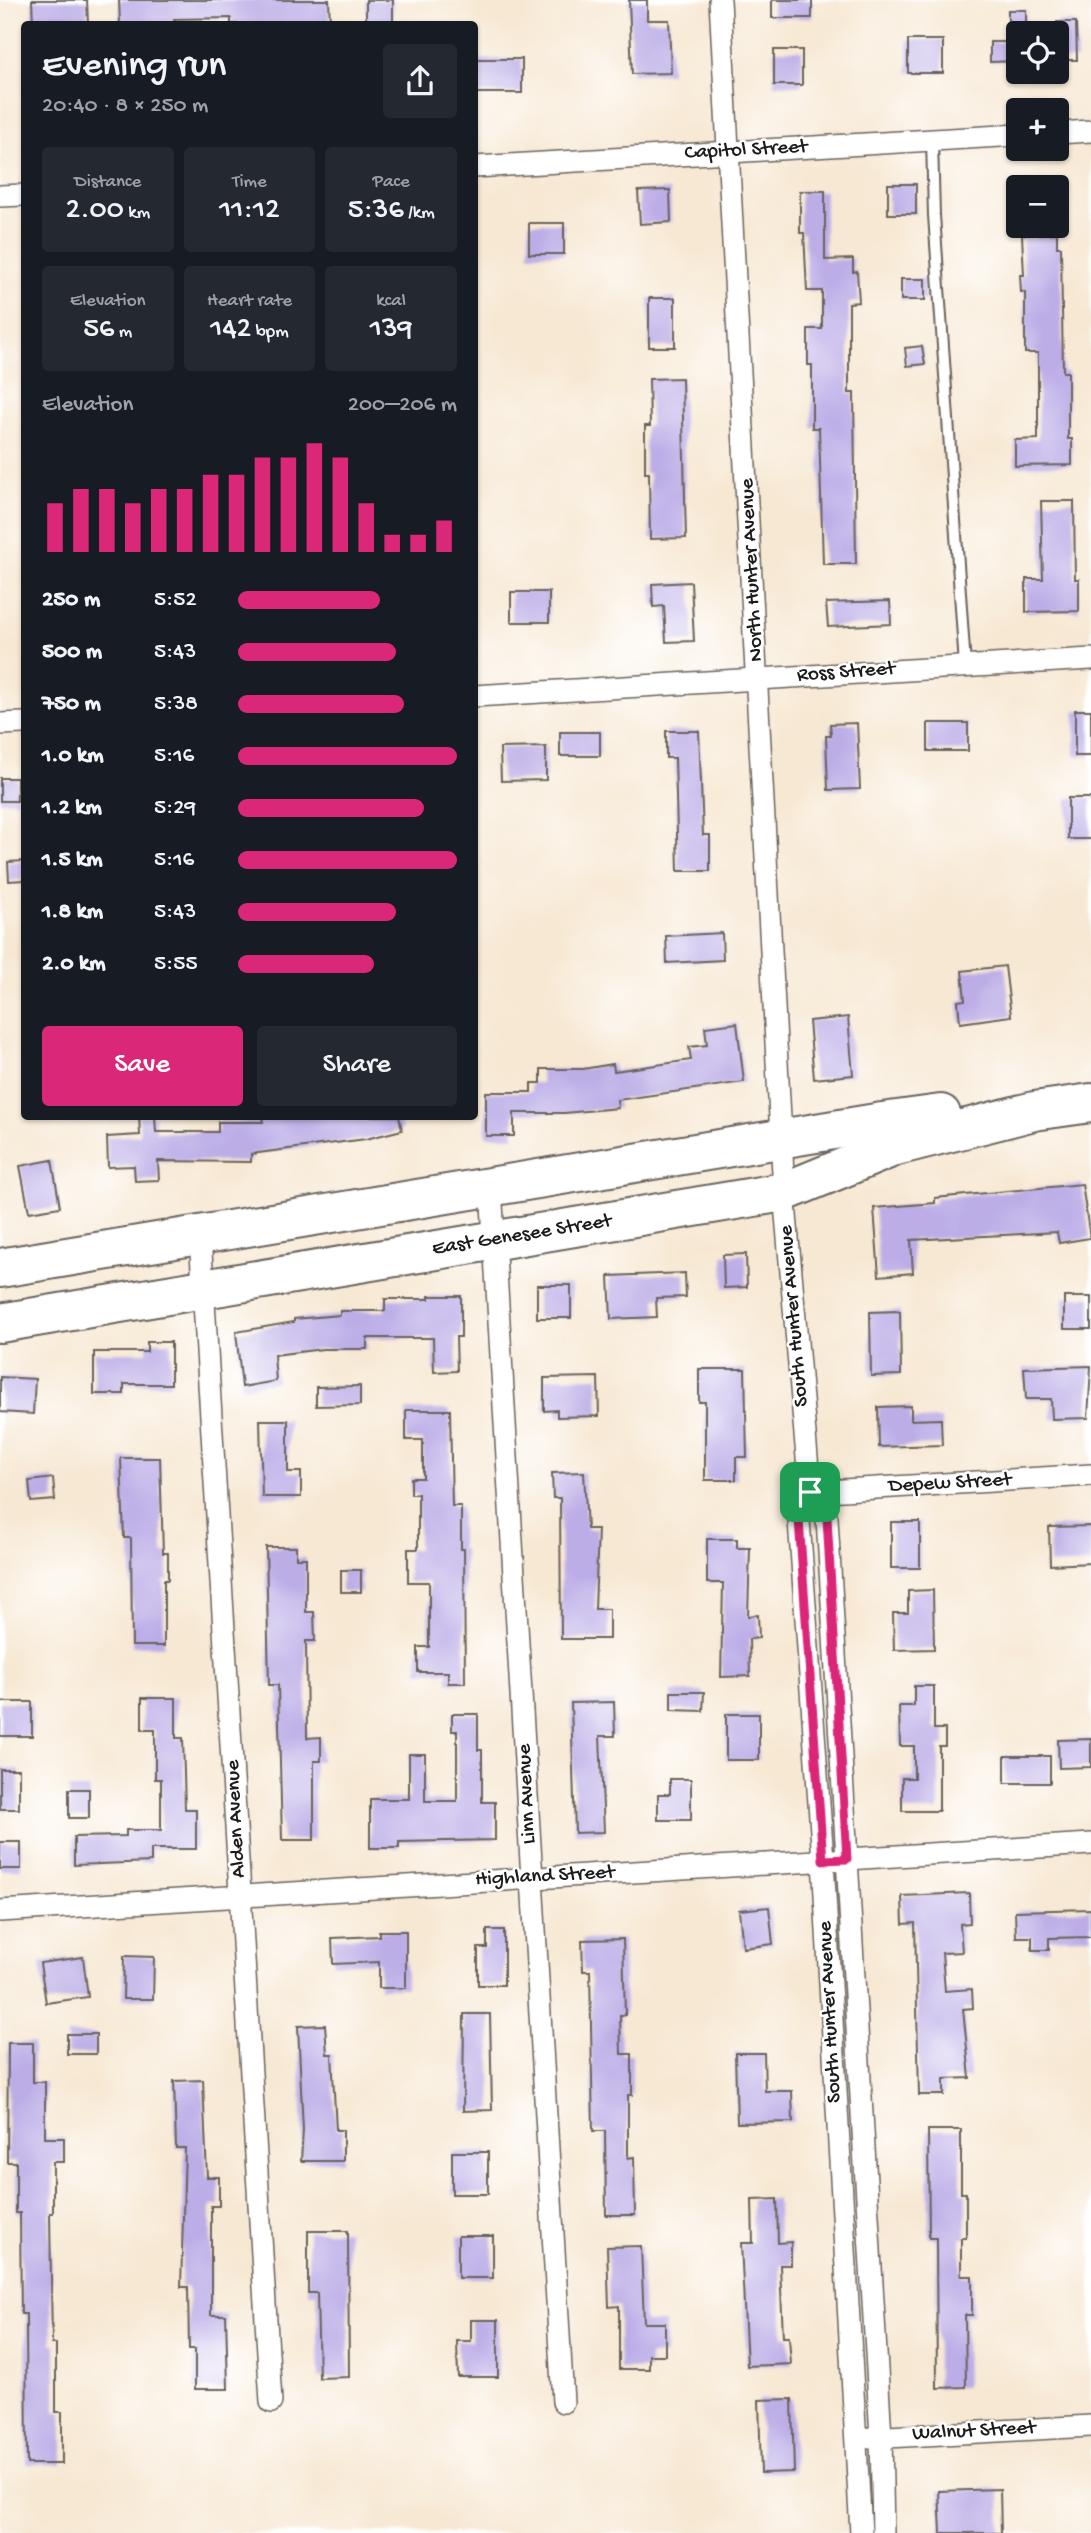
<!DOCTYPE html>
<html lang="en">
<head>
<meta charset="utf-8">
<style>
	:root { --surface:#171b24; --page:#242831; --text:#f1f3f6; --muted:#9ea1a6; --accent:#db2777 }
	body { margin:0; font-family:"Gochi Hand",sans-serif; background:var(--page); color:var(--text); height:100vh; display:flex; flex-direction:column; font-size:26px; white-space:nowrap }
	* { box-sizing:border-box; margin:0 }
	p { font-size:23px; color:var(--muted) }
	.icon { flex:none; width:38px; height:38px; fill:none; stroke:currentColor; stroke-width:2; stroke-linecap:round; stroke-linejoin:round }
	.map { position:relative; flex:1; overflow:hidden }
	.details { position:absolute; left:21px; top:21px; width:457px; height:1099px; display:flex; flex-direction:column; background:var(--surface); border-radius:7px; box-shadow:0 2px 5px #0004 }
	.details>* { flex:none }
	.controls { position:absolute; left:1006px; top:21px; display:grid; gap:14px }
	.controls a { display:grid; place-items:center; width:63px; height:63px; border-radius:7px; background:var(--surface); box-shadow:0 2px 5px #0004; font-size:35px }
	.pin { position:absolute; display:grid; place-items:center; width:60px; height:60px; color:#fff; margin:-30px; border-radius:14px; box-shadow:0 4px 10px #0006 }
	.round { display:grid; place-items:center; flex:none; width:74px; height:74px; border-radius:7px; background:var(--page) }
	.headline { display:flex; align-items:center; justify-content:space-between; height:119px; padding:0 21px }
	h1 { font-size:38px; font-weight:600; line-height:52px }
	.stats { display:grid; grid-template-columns:repeat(3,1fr); gap:10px; height:119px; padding:7px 21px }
	.stats div { display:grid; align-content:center; border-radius:7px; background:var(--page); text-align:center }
	.stats b { font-size:30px; font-weight:600 }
	.stats small { font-size:19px; font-weight:400 }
	.stats p { font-size:19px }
	.chart { height:196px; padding:14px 21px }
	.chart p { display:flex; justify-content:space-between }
	.chart svg { width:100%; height:126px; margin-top:7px; stroke:var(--accent); stroke-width:6 }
	.primary-button { display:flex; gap:14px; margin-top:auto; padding:14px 21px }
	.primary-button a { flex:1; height:80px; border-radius:7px; background:var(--accent); color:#fff; font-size:28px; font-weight:600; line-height:80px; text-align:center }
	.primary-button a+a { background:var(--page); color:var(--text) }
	ul { padding:0 21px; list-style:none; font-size:23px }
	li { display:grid; grid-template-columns:112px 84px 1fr; align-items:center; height:52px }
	li i { height:18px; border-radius:9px; background:var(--accent) }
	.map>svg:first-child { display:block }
	.building { fill:#bcade7 }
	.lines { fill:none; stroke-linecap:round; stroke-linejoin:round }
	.lane-casing { stroke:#69635c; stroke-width:14 }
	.street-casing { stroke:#69635c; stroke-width:24 }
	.highway-casing { stroke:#69635c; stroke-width:42 }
	.lane { stroke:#fff; stroke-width:10 }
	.street { stroke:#fff; stroke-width:21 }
	.highway { stroke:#fff; stroke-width:38 }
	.route-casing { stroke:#fff; stroke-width:14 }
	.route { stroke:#db2777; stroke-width:9 }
	.labels { text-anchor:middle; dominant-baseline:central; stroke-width:5; stroke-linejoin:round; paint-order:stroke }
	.street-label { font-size:21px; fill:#1c1c1c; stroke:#fff }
</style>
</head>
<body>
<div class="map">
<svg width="1091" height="2533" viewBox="0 0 1091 2533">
	<rect width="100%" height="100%" fill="#fff"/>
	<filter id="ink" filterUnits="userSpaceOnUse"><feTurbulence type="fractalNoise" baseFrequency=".0143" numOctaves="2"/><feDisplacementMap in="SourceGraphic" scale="14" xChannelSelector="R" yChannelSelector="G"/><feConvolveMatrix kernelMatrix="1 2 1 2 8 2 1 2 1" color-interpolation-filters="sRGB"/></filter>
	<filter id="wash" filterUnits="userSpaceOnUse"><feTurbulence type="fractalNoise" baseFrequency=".00686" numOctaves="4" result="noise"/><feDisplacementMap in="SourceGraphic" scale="28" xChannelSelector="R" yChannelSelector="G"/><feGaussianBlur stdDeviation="1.57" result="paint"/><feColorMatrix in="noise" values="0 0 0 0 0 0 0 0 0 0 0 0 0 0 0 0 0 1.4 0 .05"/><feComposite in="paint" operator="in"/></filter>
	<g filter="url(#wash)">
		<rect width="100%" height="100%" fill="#f7e8d3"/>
		<g id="blocks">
			<!-- building -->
			<g class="building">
				<path d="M32,0H87L88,24H33Z"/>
				<path d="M119,0H329L330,24H231V18L174,19V24H120Z"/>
				<rect x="366" y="0" width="27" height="24"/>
				<path d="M629,0H647V20H669L671,73L632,74Z"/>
				<rect x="772" y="0" width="40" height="18"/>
				<rect x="1008" y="10" width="18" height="23"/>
				<path d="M1057,22H1076L1077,60H1057Z"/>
				<rect x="908" y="40" width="35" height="33"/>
				<path d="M990,42H1018V61L990,62Z"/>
				<rect x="774" y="50" width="28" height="35"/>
				<rect x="474" y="59" width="48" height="34"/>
				<rect x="888" y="184" width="28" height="30"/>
				<path d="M670,190L671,222L640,224L638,191Z"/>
				<path d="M800,191H825V260L853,259V272L857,271L859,302L849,303V393H854L856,564H823L819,428H812V365H808V329H822V291H807L804,233H800Z"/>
				<rect x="529" y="223" width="35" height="31"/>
				<path d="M1057,233V247H1061L1063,372H1068V439H1072V465L1015,466V440L1038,439V353H1025V292H1021L1020,275H1024L1022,235Z"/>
				<rect x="901" y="279" width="24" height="21"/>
				<rect x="649" y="298" width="26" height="49"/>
				<path d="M922,346L925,364L907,366L905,348Z"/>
				<path d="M682,378L686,538L650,539L649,473H645V426H650L649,379Z"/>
				<path d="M1041,501H1074L1075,579H1079V611L1026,612V579H1043Z"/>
				<path d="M691,582L694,641L666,642L664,606L653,607L652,584Z"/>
				<rect x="511" y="592" width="38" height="30"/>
				<path d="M890,601L891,624L828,627L826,603Z"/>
				<rect x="1075" y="710" width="16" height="46"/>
				<path d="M857,723L860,789L828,790L826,736H831L830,724Z"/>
				<rect x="928" y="723" width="40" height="28"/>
				<path d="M666,731H699L703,835H710V871H678L675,758H666Z"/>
				<rect x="560" y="732" width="40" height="24"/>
				<path d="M546,747V780L501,781L500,748Z"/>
				<rect x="0" y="778" width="17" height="23"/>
				<rect x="1068" y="798" width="23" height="41"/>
				<path d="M24,861V880L9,881L8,862Z"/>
				<path d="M722,933L723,960L667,963L666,936Z"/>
				<path d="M1005,966L1011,1016L960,1023L958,1001L965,1000L962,971Z"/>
				<path d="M848,1017L853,1075L814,1079L809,1021Z"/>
				<path d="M737,1023L744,1082L617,1100L618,1108L564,1113H514V1136H486V1092H531V1083H541V1069H583L613,1064L614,1071L691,1060L689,1047L707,1045L705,1027Z"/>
				<path d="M139,1116H155L156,1132H218V1122H263L262,1116H399L402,1130L366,1139L251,1154V1162L158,1161L159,1180L135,1181L134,1166L108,1167L107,1137L140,1135Z"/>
				<path d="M52,1160L60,1207L29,1212L20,1166Z"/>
				<path d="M1082,1184L1090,1238L1059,1243L1057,1232L911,1240L913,1273L879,1276L874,1208L935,1203V1198Z"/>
				<path d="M746,1254L747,1287L724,1288L723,1255Z"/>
				<path d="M685,1273L686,1297L656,1298L657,1317L611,1319L609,1276Z"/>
				<rect x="537" y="1285" width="34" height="33"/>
				<path d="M429,1296H461V1337H456L457,1371L434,1372L433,1338H367V1349H323L274,1355L276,1381L242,1387L236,1332L294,1322V1319L340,1315V1311H385V1299H429Z"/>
				<rect x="1064" y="1297" width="27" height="32"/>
				<path d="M900,1311L901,1375L871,1376L870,1312Z"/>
				<path d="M147,1342H171V1384H124V1394H94V1352H147Z"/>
				<path d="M1091,1366L1088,1418L1052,1419L1051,1399H1026L1024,1368Z"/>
				<path d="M699,1369H745L747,1457H736V1480H705V1402H699Z"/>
				<path d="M0,1377L35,1379L33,1414L0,1412Z"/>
				<path d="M598,1377L599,1416L557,1417V1410L544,1411V1378Z"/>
				<path d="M360,1386V1405L316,1406V1387Z"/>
				<path d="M911,1406V1420L941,1419L942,1445L879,1447L878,1407Z"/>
				<path d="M406,1410H450L452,1506H461V1549H464L465,1683H448V1672H418V1647H429V1582H408V1549H418V1494H411V1478H423V1440H406Z"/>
				<path d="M260,1420H288V1472H301V1497H262Z"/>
				<path d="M121,1458H160L163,1553H168V1580H164V1646H132L131,1538H124Z"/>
				<path d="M584,1472L587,1529H598L595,1609H609V1639H561L560,1498H553L552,1473Z"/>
				<path d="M53,1478L55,1500L31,1502L29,1481Z"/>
				<rect x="891" y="1522" width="29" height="46"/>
				<path d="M1091,1526V1563L1050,1565L1049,1527Z"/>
				<path d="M707,1539H737V1548H750L748,1616L758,1615L759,1638L749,1639L750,1676L721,1677L723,1583H707Z"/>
				<path d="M266,1547H296V1558H306V1612H314L315,1641H306L307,1738L321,1737V1761H314V1840H282L278,1685H269Z"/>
				<rect x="341" y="1570" width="20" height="22"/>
				<path d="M933,1590L934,1649L894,1650L893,1613H908V1591Z"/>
				<path d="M914,1686H934V1729H945V1746H939V1811H902V1778H914V1746H900L899,1706H914Z"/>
				<path d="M671,1692H704L703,1711L671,1710Z"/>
				<path d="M142,1698H176V1738H183L185,1809H196V1849H151V1862L74,1865V1837L126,1836V1830H161V1779H155V1730H142Z"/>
				<rect x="0" y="1702" width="32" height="34"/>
				<path d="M614,1702L615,1736H600L604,1832L575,1833L571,1703Z"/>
				<path d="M452,1714H478V1750H482V1802H495V1840L399,1842V1848H370V1799H409V1754H425V1801H457V1731H452Z"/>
				<rect x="726" y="1714" width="33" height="46"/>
				<path d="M1091,1739V1767L1059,1768L1058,1740Z"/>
				<rect x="1005" y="1756" width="45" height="27"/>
				<rect x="0" y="1769" width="19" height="40"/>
				<path d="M670,1779H691V1820H658V1794H670Z"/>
				<rect x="69" y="1789" width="20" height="29"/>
				<rect x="0" y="1842" width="21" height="27"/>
				<path d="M969,1893L970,1923L960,1924L962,1952L942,1953L945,1991L972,1989L973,2008L963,2009L970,2078L944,2079V2095H919L915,1923L903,1924L902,1896Z"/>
				<path d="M769,1907L773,1944L743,1948L739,1910Z"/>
				<path d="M1091,1909V1937L1049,1938V1950H1032V1937H1016L1015,1911Z"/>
				<path d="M487,1930H504V1985H478V1948H487Z"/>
				<path d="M379,1931H406V1988H379V1962L333,1964L332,1938L379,1936Z"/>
				<path d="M623,1939L625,2015H620L621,2054H632V2095H628V2158L634,2157L635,2215H606L605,2131H593L590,1971H583L582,1940Z"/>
				<path d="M124,1956L154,1957L153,1999H123Z"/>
				<path d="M83,1957L88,1997L46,2003L40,1963Z"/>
				<path d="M464,2014H490L492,2110L463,2111Z"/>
				<path d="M325,2025L327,2054H332L336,2130H343V2161H301L303,2130L298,2026Z"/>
				<rect x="67" y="2034" width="29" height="20"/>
				<path d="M8,2043H33V2082H45V2138H64V2162H53V2213H50L52,2344H56V2412H62V2464H27L26,2314H21L20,2213H16V2162H7Z"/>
				<path d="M735,2053H764L765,2091H792L793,2122L737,2123Z"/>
				<path d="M203,2080L207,2177H219V2206H211V2315H226L228,2389H195V2349H189L188,2287H181L185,2148H176L174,2081Z"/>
				<path d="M928,2130H961V2193H966V2238H961V2276H972V2315H965L966,2387L937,2388L936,2238H929Z"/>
				<rect x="452" y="2152" width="36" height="42"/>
				<path d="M777,2199L778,2243L791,2242V2265H780L783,2337H789L791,2364L747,2366L741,2243H753L752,2200Z"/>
				<path d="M308,2231H348L349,2377L319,2378L317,2293H308Z"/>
				<rect x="458" y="2236" width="35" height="42"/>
				<path d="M641,2246L644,2323H665V2355H649V2369H619V2306L609,2307L607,2247Z"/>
				<path d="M471,2320H498V2377H458L457,2341H471Z"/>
				<path d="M792,2399L794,2472L761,2473L759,2400Z"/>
				<path d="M1000,2489L1001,2533H941L939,2491Z"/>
			</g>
		</g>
	</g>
	<g filter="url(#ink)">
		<use href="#blocks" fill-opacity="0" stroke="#69635c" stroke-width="2"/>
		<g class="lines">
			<!-- lane casing -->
			<g class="lane-casing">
				<path id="lane" d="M932,140L934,215L965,666"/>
			</g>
			<!-- street casing -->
			<g class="street-casing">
				<g id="street">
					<path d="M720,0L784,1192L810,1492L799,1520L823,1860L861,2533"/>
					<path d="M1057,133L1091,131"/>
					<path d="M474,167L1018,135"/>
					<path d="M0,196L24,195"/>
					<path d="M474,696L1091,659"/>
					<path d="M0,724L24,723"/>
					<path d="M491,1187L563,2402"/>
					<path d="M200,1236L271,2402"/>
					<path d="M810,1492L827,1518L881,2437L883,2533"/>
					<path d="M810,1492L1091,1475"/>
					<path d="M0,1911L1091,1844"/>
					<path d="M869,2438L1091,2426"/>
				</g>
			</g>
			<!-- highway casing -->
			<g class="highway-casing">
				<g id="highway">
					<path d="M0,1268L882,1122L941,1114"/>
					<path d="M0,1323L784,1192L896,1146L1034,1111L1091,1103"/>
				</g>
			</g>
			<!-- lane -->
			<use href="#lane" class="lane"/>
			<!-- street -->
			<use href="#street" class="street"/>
			<!-- highway -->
			<use href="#highway" class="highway"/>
		</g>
	</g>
	<g class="lines" filter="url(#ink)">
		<!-- route casing -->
		<g class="route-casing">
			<path id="route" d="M810,1492L827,1518L847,1859L823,1860L799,1520Z"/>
		</g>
		<!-- route -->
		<use href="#route" class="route"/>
	</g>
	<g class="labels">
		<!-- street labels -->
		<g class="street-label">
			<text transform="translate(746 151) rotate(-3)">Capitol Street</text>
			<text transform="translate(753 570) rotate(-93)">North Hunter Avenue</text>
			<text transform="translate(846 673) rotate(-4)">Ross Street</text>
			<text transform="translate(522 1236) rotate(-9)">East Genesee Street</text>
			<text transform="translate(795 1316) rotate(-95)">South Hunter Avenue</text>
			<text transform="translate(950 1484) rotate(-3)">Depew Street</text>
			<text transform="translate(528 1794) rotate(-93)">Linn Avenue</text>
			<text transform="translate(237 1819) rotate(-93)">Alden Avenue</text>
			<text transform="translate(545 1877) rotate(-3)">Highland Street</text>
			<text transform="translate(831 2012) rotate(-93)">South Hunter Avenue</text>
			<text transform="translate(974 2432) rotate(-3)">Walnut Street</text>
		</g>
	</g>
</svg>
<div class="controls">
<a><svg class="icon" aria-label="locate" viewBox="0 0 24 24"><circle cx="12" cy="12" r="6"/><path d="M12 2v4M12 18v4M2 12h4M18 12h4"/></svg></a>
<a>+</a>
<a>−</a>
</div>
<div class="pin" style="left:810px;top:1492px;background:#1e9e55"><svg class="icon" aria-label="arrive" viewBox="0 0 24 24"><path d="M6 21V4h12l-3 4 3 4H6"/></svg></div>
<section class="details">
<div class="headline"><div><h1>Evening run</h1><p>20:40 · 8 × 250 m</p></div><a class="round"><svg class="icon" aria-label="share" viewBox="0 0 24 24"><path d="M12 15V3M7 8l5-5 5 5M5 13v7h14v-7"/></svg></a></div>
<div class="stats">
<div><p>Distance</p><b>2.00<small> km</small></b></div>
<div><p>Time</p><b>11:12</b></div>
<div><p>Pace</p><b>5:36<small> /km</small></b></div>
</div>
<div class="stats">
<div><p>Elevation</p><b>56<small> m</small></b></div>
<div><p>Heart rate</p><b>142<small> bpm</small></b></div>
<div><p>kcal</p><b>139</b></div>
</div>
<div class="chart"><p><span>Elevation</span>200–206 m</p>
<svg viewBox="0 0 160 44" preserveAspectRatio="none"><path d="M5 44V27M15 44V22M25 44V22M35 44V27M45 44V22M55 44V22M65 44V17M75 44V17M85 44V11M95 44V11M105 44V6M115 44V11M125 44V27M135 44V38M145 44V38M155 44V33"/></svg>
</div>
<ul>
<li><b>250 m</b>5:52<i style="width:65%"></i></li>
<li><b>500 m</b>5:43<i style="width:72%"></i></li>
<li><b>750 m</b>5:38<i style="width:76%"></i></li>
<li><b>1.0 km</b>5:16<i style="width:100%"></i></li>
<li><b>1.2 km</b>5:29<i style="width:85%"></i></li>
<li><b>1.5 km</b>5:16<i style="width:100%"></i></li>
<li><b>1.8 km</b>5:43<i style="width:72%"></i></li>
<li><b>2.0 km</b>5:55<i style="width:62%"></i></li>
</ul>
<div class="primary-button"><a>Save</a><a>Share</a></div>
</section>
</div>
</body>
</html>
